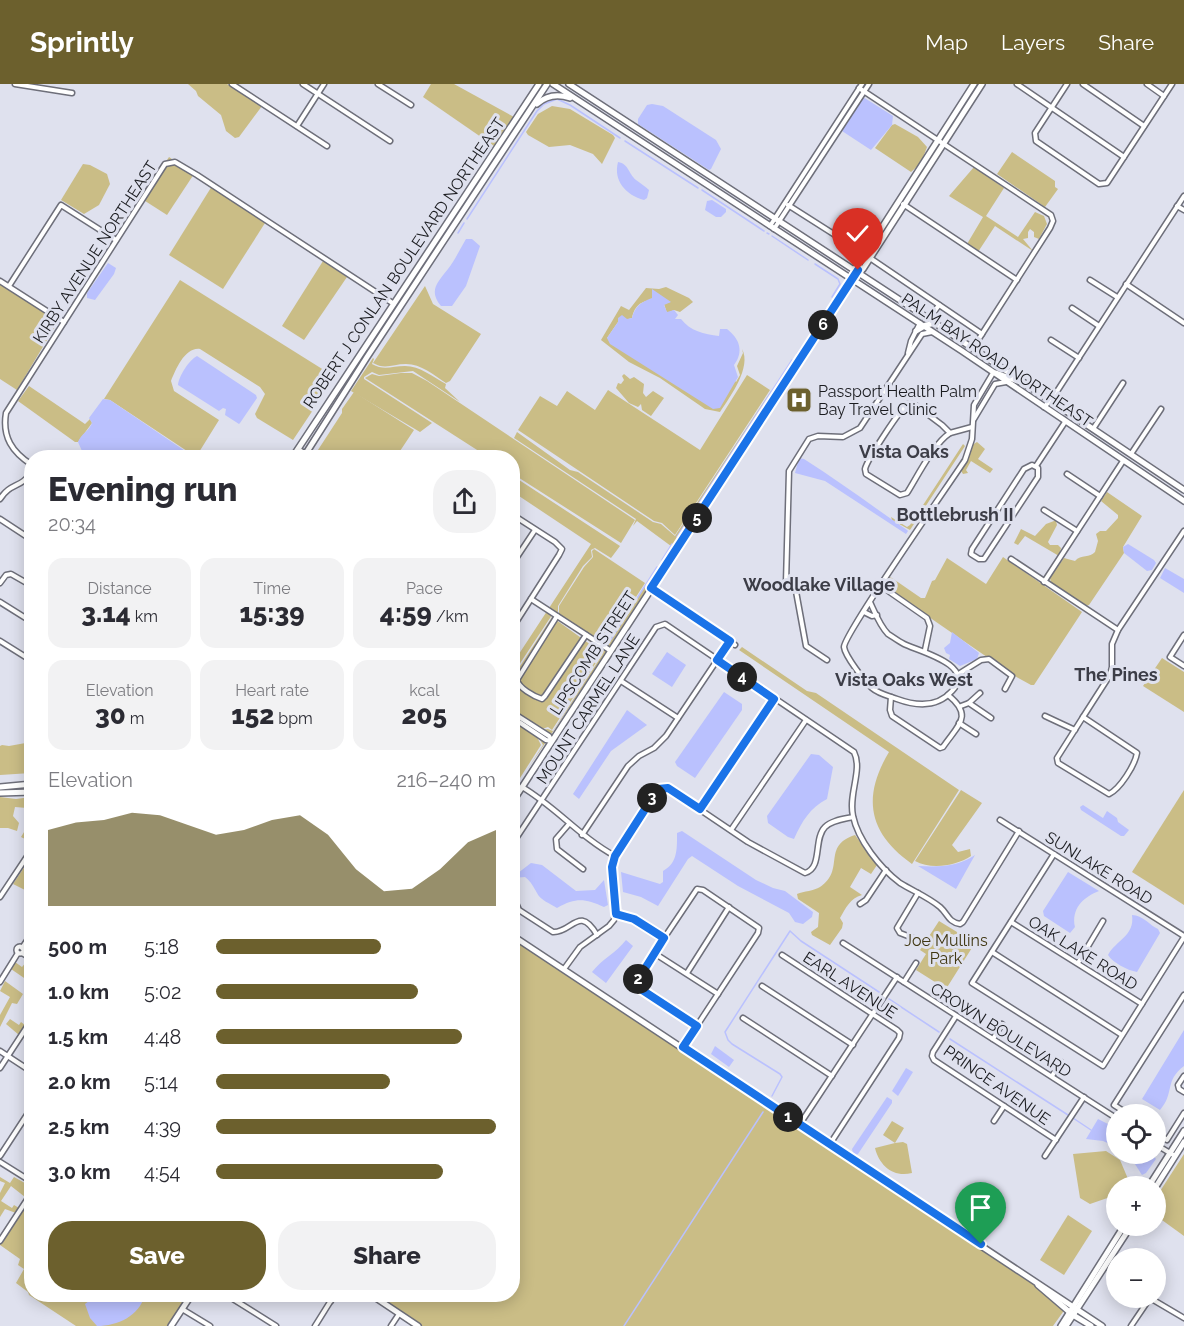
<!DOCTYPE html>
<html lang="en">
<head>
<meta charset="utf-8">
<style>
	:root { --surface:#fff; --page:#f2f2f3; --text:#2b2b33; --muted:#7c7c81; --accent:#6c602d }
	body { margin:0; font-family:Raleway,sans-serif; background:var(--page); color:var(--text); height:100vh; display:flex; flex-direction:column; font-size:22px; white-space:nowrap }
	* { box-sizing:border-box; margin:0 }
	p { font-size:20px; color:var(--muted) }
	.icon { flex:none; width:33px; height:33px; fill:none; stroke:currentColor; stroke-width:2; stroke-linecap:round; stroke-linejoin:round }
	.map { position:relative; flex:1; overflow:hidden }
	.details { position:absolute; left:24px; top:366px; width:496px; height:852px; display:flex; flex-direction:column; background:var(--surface); border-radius:24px; box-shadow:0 3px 15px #0003 }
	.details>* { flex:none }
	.fabs { position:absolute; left:1106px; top:1020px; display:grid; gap:12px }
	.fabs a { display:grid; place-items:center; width:60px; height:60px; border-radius:50%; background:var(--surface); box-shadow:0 3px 15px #0003; font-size:30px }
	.pin { position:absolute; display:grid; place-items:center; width:51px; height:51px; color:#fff; margin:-62px -26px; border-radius:50% 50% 50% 0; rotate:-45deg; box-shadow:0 0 6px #0007 }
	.pin .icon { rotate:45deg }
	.km { position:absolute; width:30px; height:30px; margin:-15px; border-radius:50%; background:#222; color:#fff; font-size:16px; line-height:30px; text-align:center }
	.round { display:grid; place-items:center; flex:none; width:63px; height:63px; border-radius:24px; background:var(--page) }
	.headline { display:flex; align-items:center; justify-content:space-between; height:102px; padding:0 24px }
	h1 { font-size:33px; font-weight:800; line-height:45px }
	.figures { display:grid; grid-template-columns:repeat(3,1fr); gap:9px; height:102px; padding:6px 24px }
	.figures div { display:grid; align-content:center; border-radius:15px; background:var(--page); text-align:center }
	.figures b { font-size:26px; font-weight:800 }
	.figures small { font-size:16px; font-weight:400 }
	.figures p { font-size:16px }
	.chart { height:168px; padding:12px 24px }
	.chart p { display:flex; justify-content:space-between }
	.chart svg { width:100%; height:108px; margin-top:6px; fill:var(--accent); opacity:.7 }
	.action { display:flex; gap:12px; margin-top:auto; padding:12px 24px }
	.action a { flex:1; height:69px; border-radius:24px; background:var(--accent); color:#fff; font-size:24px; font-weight:800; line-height:69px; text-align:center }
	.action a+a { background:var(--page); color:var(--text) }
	ul { padding:0 24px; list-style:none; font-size:20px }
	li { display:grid; grid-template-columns:96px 72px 1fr; align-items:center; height:45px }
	li i { height:15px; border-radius:8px; background:var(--accent) }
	header { display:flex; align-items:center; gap:36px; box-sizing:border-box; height:84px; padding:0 30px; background:var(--accent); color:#fff }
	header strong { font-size:28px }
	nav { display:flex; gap:33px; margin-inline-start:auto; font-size:21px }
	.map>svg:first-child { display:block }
	.green { fill:#cabd86 }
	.water { fill:#bac1fe }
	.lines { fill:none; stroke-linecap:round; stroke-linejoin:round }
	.stream { stroke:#bac1fe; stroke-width:1.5 }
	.street-casing { stroke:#6e6f7a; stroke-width:7 }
	.secondary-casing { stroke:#6e6f7a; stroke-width:8 }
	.street { stroke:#fff; stroke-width:4 }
	.secondary { stroke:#fff; stroke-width:5 }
	.route-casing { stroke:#fff; stroke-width:12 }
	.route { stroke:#1a73e8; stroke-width:8 }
	.labels { text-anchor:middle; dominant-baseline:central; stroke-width:6; stroke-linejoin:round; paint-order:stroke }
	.street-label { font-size:16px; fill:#1b1c20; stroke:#dfe1ee }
	.poi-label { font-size:16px; fill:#1b1c20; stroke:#dfe1ee; text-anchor:start }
	.park-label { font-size:16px; fill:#403712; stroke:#dfe1ee }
	.neighbourhood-label { font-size:18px; font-weight:bold; fill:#3c3d47; stroke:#dfe1ee }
</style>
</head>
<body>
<header>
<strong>Sprintly</strong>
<nav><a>Map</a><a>Layers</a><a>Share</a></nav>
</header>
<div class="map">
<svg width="1184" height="1242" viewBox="0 0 1184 1242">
	<rect width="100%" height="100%" fill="#dfe1ee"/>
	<!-- green -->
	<g class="green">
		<path d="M188,0H227L262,22L239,53L235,54L226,47L221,31L198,12L196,7Z"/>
		<path d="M431,0H454L514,33L494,62L423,13Z"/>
		<path d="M552,22L570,25L613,51L615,54L602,80L593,70L570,61L549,63L528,51L526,48L538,30Z"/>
		<path d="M895,40L918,53L927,63L921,79L911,88L875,64L892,41Z"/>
		<path d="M1012,68L1055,97V103L1058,105L1045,123L997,90Z"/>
		<path d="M169,73L194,90L167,131L142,115Z"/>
		<path d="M83,80L90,81L107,90L110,100L99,121L84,130L61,116Z"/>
		<path d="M974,83L1004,104L986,132L1018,153L1035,128L1044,132L1047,140L1039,155L1034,153V148L1030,145L1028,148V154L1023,155L1033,167L995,142L978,168L967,160L983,133L949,112Z"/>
		<path d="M212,102L265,139L223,205L169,171Z"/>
		<path d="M323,177L347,193L304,256L282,242Z"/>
		<path d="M180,196L335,293L293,356L257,334L255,330L265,310L260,303L200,265C185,263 176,285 171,297L174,307L219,336L196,373L110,316L104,315Z"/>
		<path d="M0,200L59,236L17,306L0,295Z"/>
		<path d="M425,202L433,220L481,250L450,297L446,299C434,291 421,280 406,280C393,280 385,286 373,279Z"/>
		<path d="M666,203L689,214L693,218L680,228L674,226L667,229L664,220L670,218C653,215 636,213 632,234L618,238L607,254L731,292L736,298L740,291L737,282L743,269L742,265C752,283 730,313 720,328L705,325L660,294L629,278L601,256L621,222L629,226L646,204L659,205Z"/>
		<path d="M373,274L374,275L372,280C384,287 392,282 405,282C420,282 433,293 446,300L445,304L460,318L413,287L379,291L372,288L364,293V295L432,339L420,348L351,307Z"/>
		<path d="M401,289H412L427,297L635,436L621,459L513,390V374L488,373L365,294L372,290L379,292Z"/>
		<path d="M624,290L630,295L634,293L644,300L643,309L646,313L653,307L664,314L651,332L642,326L641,320L638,323L629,319L616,304L618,299L621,300L624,296L622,292Z"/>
		<path d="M747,291L770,306L675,451L662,439L654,437L518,346L540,312L557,322L567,307L595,326L608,306L700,366Z"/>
		<path d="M29,302L85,340L90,335L92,339L78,358H75L18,317Z"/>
		<path d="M771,307L776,310L675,465L637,437L633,442L636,435L514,354L517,348L570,386L578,388L653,438L661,440L675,452Z"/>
		<path d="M354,308L414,346L396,373H316V369L342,329V325Z"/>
		<path d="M977,358L985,365L978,375L993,385L990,389L971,377L966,386L968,389L963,390L960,385L972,361Z"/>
		<path d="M963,360L965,362L910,446L892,436L891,433L907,443L910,441Z"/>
		<path d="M513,392L620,462L611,474L595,464L591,466L592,473L583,482L558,522V531L605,562L647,499L651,502L527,686L543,661L538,652L513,635V627L541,646L548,645L553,647L602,571L599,564L552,531L513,590V579L591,460L513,408Z"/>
		<path d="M1107,408L1142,432L1123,463L1124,469L1089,521L1086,522L1051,499L1050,494L1064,474L1075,477C1081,470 1090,474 1095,468L1098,457L1096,450L1100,447H1106L1118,434V431L1101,417Z"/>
		<path d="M1054,437H1056L1057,441L1048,458L1050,461H1058L1061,464L1059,472L1025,452L1018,461L1014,459L1021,445L1035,452L1046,440Z"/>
		<path d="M594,465L645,499L605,561L559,531V522L584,483L593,473L592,467Z"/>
		<path d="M1003,473L1082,528L1034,601H1031L1013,591L884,502L889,493L892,494L921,514H925L932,497L935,496L947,474L986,500Z"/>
		<path d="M552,533L598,566L601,571L552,646L548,643L542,645L513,625V593Z"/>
		<path d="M742,563L807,607L816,609L959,706L912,780C868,749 862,713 889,668L739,566Z"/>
		<path d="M1162,574L1184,588V628L1143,602Z"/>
		<path d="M513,637L537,653L541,661L513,705Z"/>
		<path d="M31,658V689L0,691V662L2,661L9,662Z"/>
		<path d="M961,706L982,719L952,761L958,768L970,765L971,772C956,782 931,786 915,777Z"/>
		<path d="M1184,706V821L1132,788Z"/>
		<path d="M0,713L16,715L31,713V750L27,756L21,753L29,740L27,724L15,723L13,732L19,739L17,747L8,744H0Z"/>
		<path d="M855,751L877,781L871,790L861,784L850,803L862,811C850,814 846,824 840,834L843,839L842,844L830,861L812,851L811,848L818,843L819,829L798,815L797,810C804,807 814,807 820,803C846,786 821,762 855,751Z"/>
		<path d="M25,782L31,787V809L13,800Z"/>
		<path d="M939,837L975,859L946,905L916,886L926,870L920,866Z"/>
		<path d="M513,852L1031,1193L1063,1223V1228L1053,1242H418L370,1211L513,1210Z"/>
		<path d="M27,877L32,879L31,889L27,896L11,885L15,878L22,883Z"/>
		<path d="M5,897L23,910L17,920L12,919L0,943V931L10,913L0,907Z"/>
		<path d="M10,935L19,941L21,938L25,941L19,951L6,940Z"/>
		<path d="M892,1037L904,1044L895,1059L903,1058L907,1060L912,1089C893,1094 879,1081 875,1064L895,1059L883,1051Z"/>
		<path d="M1106,1067L1120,1076L1131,1102H1116V1111L1090,1120L1080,1114L1073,1070Z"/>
		<path d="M1184,1070V1152L1155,1131V1115Z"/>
		<path d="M0,1093L10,1099L14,1093L32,1103L25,1113L11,1102L1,1117L12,1124L14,1121L19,1124L16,1129L5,1125L0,1133V1109L5,1099L0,1097Z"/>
		<path d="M31,1108L32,1210L192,1211L171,1242H76L29,1211L28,1208L16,1199L24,1185L18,1181L20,1175L0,1161V1157Z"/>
		<path d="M1068,1131L1092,1147L1064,1191L1040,1176Z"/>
	</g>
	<!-- water -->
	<g class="water">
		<path d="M863,13L893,32L892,41L871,66L842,47Z"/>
		<path d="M652,20L663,22L716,56L721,65L711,85L709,86L638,40V35L647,21Z"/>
		<path d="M618,78C629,80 628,89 636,96C640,99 645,102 649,106L647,114L644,116C626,111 613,97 618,78Z"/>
		<path d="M712,116L726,125V128L721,133H716L705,126L707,117Z"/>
		<path d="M466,155H472L480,162L466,202L452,222H441C428,206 438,198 448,185C455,176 460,165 466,155Z"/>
		<path d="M108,179L116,184L114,190L95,216L87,214V209Z"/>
		<path d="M652,205L671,218L664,221L667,228L674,226L678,231L675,235H681C690,247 704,250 719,252L720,245H727C740,255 744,268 734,281L738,293L720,324L713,325L610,260L607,254L618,238V234L622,231L627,235L632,234C635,222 641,218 652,214Z"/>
		<path d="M197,272L256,311L257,314L240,339L239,340L225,331L226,325L223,324L219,327L178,301C179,292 189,276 197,272Z"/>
		<path d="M103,315L110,316L194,373H81L82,367L78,358C81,350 89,347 92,339L89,334Z"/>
		<path d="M799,374L804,375C839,397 872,422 907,446L908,447L906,450L825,397L795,389Z"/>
		<path d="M1128,460L1154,476L1156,479L1152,486L1147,487L1124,469L1123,463Z"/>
		<path d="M1165,484L1184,495V509L1160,494Z"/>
		<path d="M952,548L979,569L977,575L960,582L949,575L950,571L946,569L944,564L950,559Z"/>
		<path d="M667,568L686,581L672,603L652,590Z"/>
		<path d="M724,608L742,620V626L695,694L677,682L675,678Z"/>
		<path d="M627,626L647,641L611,667L579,715L573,710Z"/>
		<path d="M811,670L819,671L833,683L827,715C810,724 802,737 794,755L788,753L768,739L767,732Z"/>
		<path d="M1083,721L1103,734L1107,727L1117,734L1118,738L1129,746L1124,752H1121L1081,726L1080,723Z"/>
		<path d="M682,747L756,796L773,804L785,807L813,828L812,833L803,840L795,838L789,829L738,802L692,772L688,775L658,822L641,813L623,808L621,788L660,800L663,798V787C678,779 677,764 677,749Z"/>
		<path d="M975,771L956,805L918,782C939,783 957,783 975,771Z"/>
		<path d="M531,779L542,781L576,807L595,806L604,796L608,821L604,823C585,815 577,813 557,824C551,820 540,816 537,809C533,802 532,799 525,793L513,794V789H518Z"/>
		<path d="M1068,788L1099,807C1083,813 1071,825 1075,843L1070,849L1044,832L1043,827Z"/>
		<path d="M1132,831C1143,831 1149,841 1158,845L1160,849L1137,888C1127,886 1113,879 1108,871C1116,856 1135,852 1132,831Z"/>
		<path d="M626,856L633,862L606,899L592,888C602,875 616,869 626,856Z"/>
		<path d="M1184,946V982C1164,997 1175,1009 1160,1026L1142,1015Z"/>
		<path d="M715,962L734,976L729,983L711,970Z"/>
		<path d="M906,984L913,988L898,1012L892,1007Z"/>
		<path d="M887,1013L892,1016V1019L858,1070L856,1071L853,1069L852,1065Z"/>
		<path d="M1098,1035L1116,1044V1063L1103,1057L1086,1055Z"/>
		<path d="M1125,1070H1152L1156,1075L1146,1089L1142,1091L1133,1077Z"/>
		<path d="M108,1211V1210L145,1211C139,1232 118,1242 97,1242L90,1234L85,1220C92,1214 100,1216 108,1211Z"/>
	</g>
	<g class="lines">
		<!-- stream -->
		<g class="stream">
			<path d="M625,57L698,104"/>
			<path d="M702,106L764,147"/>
			<path d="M467,135L537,27L544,20L557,15L570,21L620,54"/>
			<path d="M458,149L464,139"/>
			<path d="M767,149L769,150"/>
			<path d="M772,152L808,176"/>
			<path d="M815,180L838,195L840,200L832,213"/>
			<path d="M821,234L826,225"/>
			<path d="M797,270L818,239"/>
			<path d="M677,453L792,276"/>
			<path d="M662,476L672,460"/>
			<path d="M608,560L657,483"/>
			<path d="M889,915L939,948"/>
			<path d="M950,955L1068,1031"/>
			<path d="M772,1012L782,993L780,990L732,960L728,956L725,948L790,847L801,857L879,908"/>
			<path d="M1073,1034L1091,1046"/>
			<path d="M624,1242L763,1028"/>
		</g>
		<!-- street casing -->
		<g class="street-casing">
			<g id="street">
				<path d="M15,0L72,9"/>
				<path d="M232,0L327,62"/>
				<path d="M303,0L390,57"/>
				<path d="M378,0L411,21"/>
				<path d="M1017,0L1124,73"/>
				<path d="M1067,0L1035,49L1036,57L1099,100L1107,99L1172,0"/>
				<path d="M1083,0L1144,42"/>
				<path d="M1147,0L1164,12"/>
				<path d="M859,4L1051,131L1053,137L1050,144L973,264"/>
				<path d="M297,42L324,0"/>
				<path d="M903,120L1017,196"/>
				<path d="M788,121L865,170"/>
				<path d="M1177,122L1184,126"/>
				<path d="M770,142L862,0"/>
				<path d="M774,145L869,0"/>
				<path d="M870,174L982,250"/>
				<path d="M1090,196L1117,213"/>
				<path d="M0,197L64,238"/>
				<path d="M1126,200L1184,239"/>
				<path d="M9,202L61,121L116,156"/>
				<path d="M1072,224L1099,242"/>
				<path d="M929,235L939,221"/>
				<path d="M1051,256L1079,274"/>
				<path d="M908,269L911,257L920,239"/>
				<path d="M908,320H914L942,341L950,349C934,359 917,393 907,409L900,411L866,390L865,385C867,376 900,325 908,320Z"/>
				<path d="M1044,323L1052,315L1184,112"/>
				<path d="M974,335L995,300L1006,298"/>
				<path d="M1093,345L1123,299"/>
				<path d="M950,349L972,343"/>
				<path d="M298,365L311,374"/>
				<path d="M1131,370L1161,325"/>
				<path d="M418,374H424"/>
				<path d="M32,381C12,368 2,353 6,329L165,80L175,78L197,91L394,220"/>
				<path d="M1032,381L1038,384V393L984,475H979L971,470L972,465L1024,385Z"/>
				<path d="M1036,382L1065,338"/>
				<path d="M1067,390L1100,412"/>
				<path d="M0,415C11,398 20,405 32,388"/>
				<path d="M1044,426L1077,447"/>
				<path d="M513,431L555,458L562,465L559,471L513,543"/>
				<path d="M0,435L32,456"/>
				<path d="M1011,475L1118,546"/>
				<path d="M513,479L535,446"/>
				<path d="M1044,498L1123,377"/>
				<path d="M0,499L6,491L11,490L32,502"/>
				<path d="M881,502L927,534L930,542L925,566"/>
				<path d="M651,504L735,561"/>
				<path d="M531,515L611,567"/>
				<path d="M0,518L32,538"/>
				<path d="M870,518C875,529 880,542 888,550C893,553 898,557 904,560C918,567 977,581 952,607C937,624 916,622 897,615C889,612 879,610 872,604C865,598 845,572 844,563C844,550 950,399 965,376L972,355L974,321L993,289"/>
				<path d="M864,528L872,532L877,531"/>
				<path d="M557,532L517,596C519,604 533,612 542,615L545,612L586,551"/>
				<path d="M1184,551L1170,573L1184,582"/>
				<path d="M0,557L32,577"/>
				<path d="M827,576L806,562L795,502L786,499L789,387L809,355L818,352L843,353L860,344L922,250L932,248"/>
				<path d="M957,591L981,576L989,575L1012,592L1005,605"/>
				<path d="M621,597L678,634"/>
				<path d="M891,613L890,626L892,632L940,664L943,663C958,641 974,632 948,611"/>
				<path d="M969,619L980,609"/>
				<path d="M961,622L969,619L991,634"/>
				<path d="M513,629L549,652L552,657"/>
				<path d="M1045,632L1075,646"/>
				<path d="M1083,633L1137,669C1135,681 1120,705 1109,710L1058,679L1057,674Z"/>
				<path d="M1083,633L1110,591L1112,583V560L1118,546L1184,447"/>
				<path d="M513,634L546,656L551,657"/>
				<path d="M959,639L976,650"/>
				<path d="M522,703C556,723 580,753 615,772"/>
				<path d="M700,725L774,615"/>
				<path d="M1000,736L1184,852"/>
				<path d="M569,740L556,755L557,765L583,785"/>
				<path d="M731,746L806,636"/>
				<path d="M582,751L628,682L639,672L654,664L666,652L730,557"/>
				<path d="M515,763V756L656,543L665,540L854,668C863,686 848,710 853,732C858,756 880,784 900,799C913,807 928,813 940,823C948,830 948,838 960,840L963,838L1019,747"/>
				<path d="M1054,770L972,899L1103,982L1184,853"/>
				<path d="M0,813L32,765"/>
				<path d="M516,819L519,826L553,848C572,849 579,820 597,851"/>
				<path d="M860,820L866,816L886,786"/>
				<path d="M616,829L634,835L664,854"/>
				<path d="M1011,838L1142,920"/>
				<path d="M913,854L900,849L897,844L918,809"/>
				<path d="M843,859L1116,1034"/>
				<circle cx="20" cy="866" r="3.5"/>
				<path d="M22,864L32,849"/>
				<path d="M992,868L1122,951"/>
				<path d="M22,869L32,875"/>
				<path d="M654,869L718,910"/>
				<path d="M782,871L897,946L900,949L899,954L830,1060"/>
				<path d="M1078,879L1103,837"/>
				<path d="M564,885L580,863L609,842L614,836L616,821L612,783L615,772L658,705L668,704L748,758L805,789C823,784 813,755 825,743C832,736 844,735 853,733"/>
				<path d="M687,889L729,823"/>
				<path d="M0,898L18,869"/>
				<path d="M904,898L916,879"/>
				<path d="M762,902L853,961"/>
				<path d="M956,932L933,968L932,972L934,976L1056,1056"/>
				<path d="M743,934L832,992"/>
				<path d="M993,955L1002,940"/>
				<path d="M683,963C708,925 733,887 758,849L759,844L703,806L697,805L644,884L636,899L640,905L697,942"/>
				<path d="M0,967L32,988"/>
				<path d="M0,984L32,935"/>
				<path d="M1052,992L1061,978"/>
				<path d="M1184,992L1178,1001L1179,1005L1184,1008"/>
				<path d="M1128,1030L1114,1021L1184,911"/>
				<path d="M994,1037L1004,1022"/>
				<path d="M800,1040L897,893"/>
				<path d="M1155,1048L1167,1056L1184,1029"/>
				<path d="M1155,1060L1175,1072"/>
				<path d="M0,1072L32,1023"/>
				<path d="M1045,1072L1084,1013"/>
				<path d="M0,1078L32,1098"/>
				<path d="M0,1157L32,1108"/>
				<path d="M225,1210L276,1242"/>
				<path d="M320,1210L331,1217"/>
				<path d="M297,1211V1210"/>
				<path d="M182,1225L210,1242"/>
				<path d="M315,1242L335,1210"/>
				<path d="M391,1242L399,1230"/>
				<path d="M1131,1242L1150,1214L1184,1234"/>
			</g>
		</g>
		<!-- secondary casing -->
		<g class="secondary-casing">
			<g id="secondary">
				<path d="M553,0L962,267L1184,417"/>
				<path d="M569,0L929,235L1184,406"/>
				<path d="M537,20C547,11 558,10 570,14"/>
				<path d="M858,186L863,185L982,0"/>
				<path d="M916,247L926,241L936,239"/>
				<path d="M996,289L1023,299"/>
				<path d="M292,374L539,0"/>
				<path d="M303,374L367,273L547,0"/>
				<path d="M0,703L32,700"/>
				<path d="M0,709L32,708"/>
				<path d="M513,717L824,240L858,186V181L974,0"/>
				<path d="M513,852L1102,1242"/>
				<path d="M1149,1102L1184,1047"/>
				<path d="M1155,1104L1184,1058"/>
				<path d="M1038,1201L1073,1231L1091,1242"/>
				<path d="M370,1210L418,1242"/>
				<path d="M171,1242L192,1210"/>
				<path d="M1061,1242L1124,1142"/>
				<path d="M1066,1242L1131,1142"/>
			</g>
		</g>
		<!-- street -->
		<use href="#street" class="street"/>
		<!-- secondary -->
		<use href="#secondary" class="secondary"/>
	</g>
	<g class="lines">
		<!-- route casing -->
		<g class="route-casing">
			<path id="route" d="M858,186L651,504L730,557L717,576L774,615L700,725L668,704L658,705L615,772L612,783L616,830L634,835L664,854L636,899L639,904L697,942L683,963L981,1160"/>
		</g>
		<!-- route -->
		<use href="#route" class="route"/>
	</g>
	<!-- icons -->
	<defs>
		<g id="hospital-square" transform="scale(1.35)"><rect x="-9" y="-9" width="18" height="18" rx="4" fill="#6c602d" stroke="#dfe1ee"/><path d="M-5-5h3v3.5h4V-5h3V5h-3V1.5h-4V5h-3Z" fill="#fff"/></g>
	</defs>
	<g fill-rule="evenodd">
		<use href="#hospital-square" x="799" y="316"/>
	</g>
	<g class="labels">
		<!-- street labels -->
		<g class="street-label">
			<text transform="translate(95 168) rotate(-57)">KIRBY AVENUE NORTHEAST</text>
			<text transform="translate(404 179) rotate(-56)">ROBERT J CONLAN BOULEVARD NORTHEAST</text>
			<text transform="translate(997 276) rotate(34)">PALM BAY ROAD NORTHEAST</text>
			<text transform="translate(593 569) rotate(-57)">LIPSCOMB STREET</text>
			<text transform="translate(588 625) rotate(-57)">MOUNT CARMEL LANE</text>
			<text transform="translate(1099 784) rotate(32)">SUNLAKE ROAD</text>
			<text transform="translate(1083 869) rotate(32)">OAK LAKE ROAD</text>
			<text transform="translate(850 901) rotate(33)">EARL AVENUE</text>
			<text transform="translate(1001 946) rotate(32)">CROWN BOULEVARD</text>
			<text transform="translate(997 1001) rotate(35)">PRINCE AVENUE</text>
		</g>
		<!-- poi labels -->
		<g class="poi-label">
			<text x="818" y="307">Passport Health Palm<tspan x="818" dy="18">Bay Travel Clinic</tspan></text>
		</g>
		<!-- park labels -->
		<g class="park-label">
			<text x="946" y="856">Joe Mullins<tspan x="946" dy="18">Park</tspan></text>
		</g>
		<!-- neighbourhood labels -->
		<g class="neighbourhood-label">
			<text x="904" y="367">Vista Oaks</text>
			<text x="955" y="430">Bottlebrush II</text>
			<text x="819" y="500">Woodlake Village</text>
			<text x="1116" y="590">The Pines</text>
			<text x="904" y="595">Vista Oaks West</text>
		</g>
	</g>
</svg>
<div class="fabs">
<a><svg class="icon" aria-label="locate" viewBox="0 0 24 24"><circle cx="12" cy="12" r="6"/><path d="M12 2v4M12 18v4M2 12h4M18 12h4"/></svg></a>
<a>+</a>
<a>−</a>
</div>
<div class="pin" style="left:981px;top:1160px;background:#1e9e55"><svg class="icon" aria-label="arrive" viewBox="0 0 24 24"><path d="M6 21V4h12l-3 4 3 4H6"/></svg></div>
<div class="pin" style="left:858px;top:186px;background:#d93025"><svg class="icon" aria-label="check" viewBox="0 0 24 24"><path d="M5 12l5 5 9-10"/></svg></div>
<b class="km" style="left:788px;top:1033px">1</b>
<b class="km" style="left:638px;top:895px">2</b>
<b class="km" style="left:652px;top:714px">3</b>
<b class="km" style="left:742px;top:593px">4</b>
<b class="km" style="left:697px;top:434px">5</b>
<b class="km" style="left:823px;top:241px">6</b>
<section class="details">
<div class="headline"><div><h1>Evening run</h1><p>20:34</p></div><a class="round"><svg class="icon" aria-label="share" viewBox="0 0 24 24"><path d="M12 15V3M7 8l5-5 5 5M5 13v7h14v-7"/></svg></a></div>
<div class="figures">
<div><p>Distance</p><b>3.14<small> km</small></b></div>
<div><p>Time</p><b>15:39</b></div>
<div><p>Pace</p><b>4:59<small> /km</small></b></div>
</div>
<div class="figures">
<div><p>Elevation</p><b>30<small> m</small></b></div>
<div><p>Heart rate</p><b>152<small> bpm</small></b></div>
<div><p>kcal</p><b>205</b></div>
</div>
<div class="chart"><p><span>Elevation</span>216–240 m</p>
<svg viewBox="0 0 160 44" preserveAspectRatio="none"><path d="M0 44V13L10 10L20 9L30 6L40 7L50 11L60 15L70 13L80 9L90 7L100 15L110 29L120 38L130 37L140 29L150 18L160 13V44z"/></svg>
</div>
<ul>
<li><b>500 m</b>5:18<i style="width:59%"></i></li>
<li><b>1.0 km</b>5:02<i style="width:72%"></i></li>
<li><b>1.5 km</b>4:48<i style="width:88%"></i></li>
<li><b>2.0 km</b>5:14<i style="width:62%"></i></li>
<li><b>2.5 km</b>4:39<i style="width:100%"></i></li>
<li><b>3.0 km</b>4:54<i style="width:81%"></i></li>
</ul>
<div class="action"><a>Save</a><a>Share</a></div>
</section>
</div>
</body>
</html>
